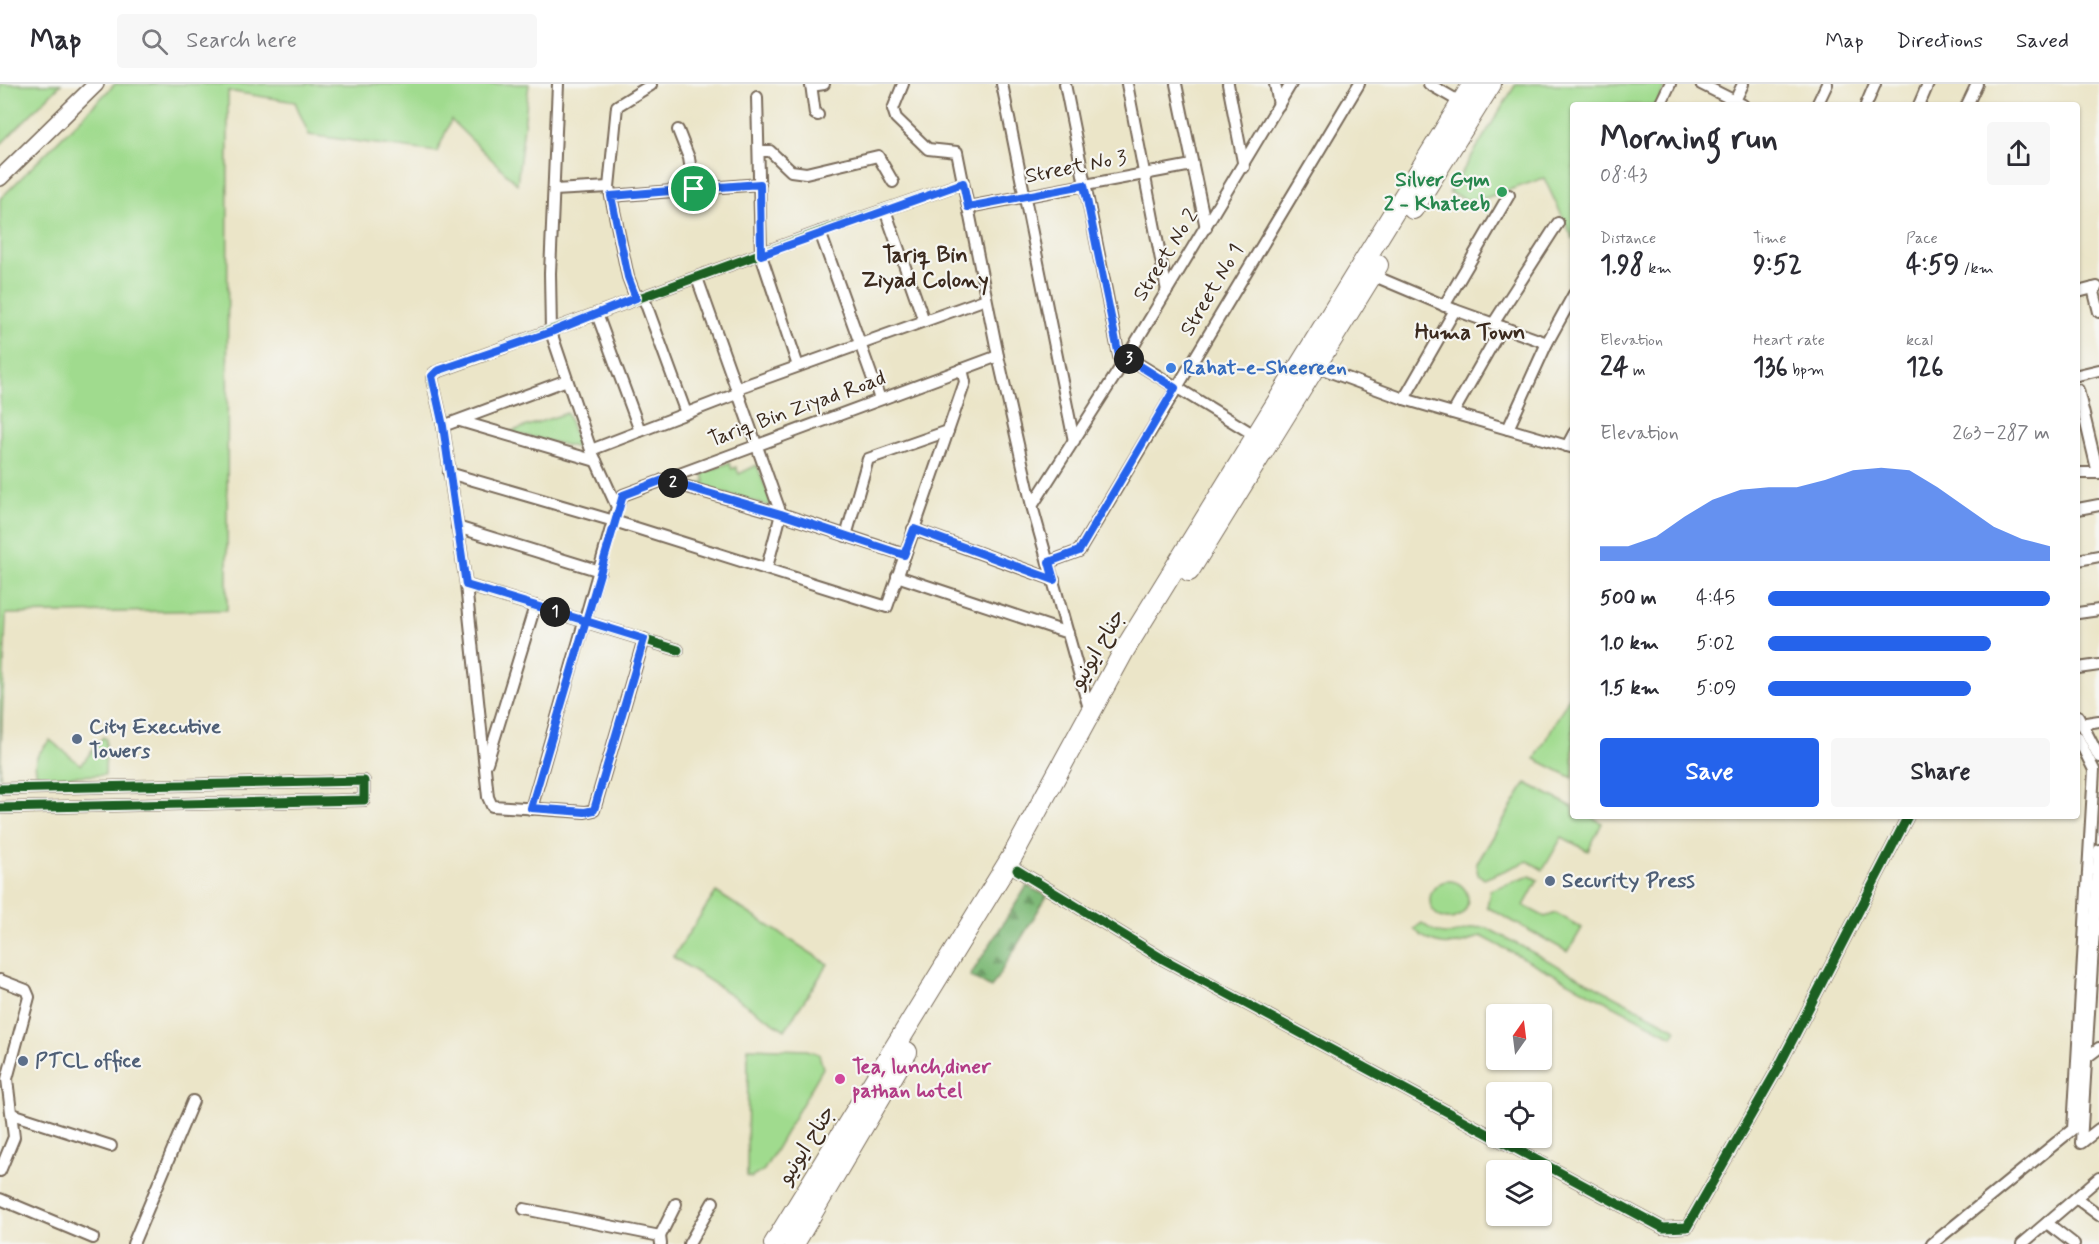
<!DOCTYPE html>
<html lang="en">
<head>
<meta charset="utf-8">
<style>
	:root { --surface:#fff; --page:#f7f7f7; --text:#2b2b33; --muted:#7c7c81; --line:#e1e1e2; --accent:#2563eb }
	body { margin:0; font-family:Mynerve,"Playpen Sans Arabic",sans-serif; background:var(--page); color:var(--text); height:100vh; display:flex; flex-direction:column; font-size:22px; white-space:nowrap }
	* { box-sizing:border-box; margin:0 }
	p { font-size:20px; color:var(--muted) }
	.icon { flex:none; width:33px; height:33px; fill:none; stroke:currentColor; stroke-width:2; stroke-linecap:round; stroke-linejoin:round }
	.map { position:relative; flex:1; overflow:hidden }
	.drawer { position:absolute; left:1570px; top:18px; width:510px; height:717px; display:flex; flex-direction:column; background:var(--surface); border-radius:6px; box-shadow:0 2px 4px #0004 }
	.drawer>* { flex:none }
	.needle { width:39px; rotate:14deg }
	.controls { position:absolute; left:1486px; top:920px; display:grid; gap:12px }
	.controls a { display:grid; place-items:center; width:66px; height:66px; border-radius:6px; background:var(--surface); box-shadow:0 2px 4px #0004; font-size:30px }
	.pin { position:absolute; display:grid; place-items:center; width:51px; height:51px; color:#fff; margin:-26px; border:3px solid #fff; border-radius:50%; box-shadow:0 2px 6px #0007 }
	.km { position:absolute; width:30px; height:30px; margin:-15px; border-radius:50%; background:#222; color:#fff; font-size:16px; line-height:30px; text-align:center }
	.round { display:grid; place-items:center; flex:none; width:63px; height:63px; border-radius:6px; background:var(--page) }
	.headline { display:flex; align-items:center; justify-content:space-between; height:102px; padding:0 30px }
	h1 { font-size:33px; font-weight:700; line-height:45px }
	.figures { display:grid; grid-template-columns:repeat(3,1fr); gap:9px; height:102px; padding:6px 30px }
	.figures div { display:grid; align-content:center }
	.figures b { font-size:26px; font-weight:700 }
	.figures small { font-size:16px; font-weight:400 }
	.figures p { font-size:16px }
	.chart { height:168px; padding:12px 30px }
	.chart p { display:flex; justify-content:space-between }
	.chart svg { width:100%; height:108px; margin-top:6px; fill:var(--accent); opacity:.7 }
	.button { display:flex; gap:12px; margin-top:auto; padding:12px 30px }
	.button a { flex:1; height:69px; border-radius:6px; background:var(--accent); color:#fff; font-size:24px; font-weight:700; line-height:69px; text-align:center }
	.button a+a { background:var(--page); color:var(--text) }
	ul { padding:0 30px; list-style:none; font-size:20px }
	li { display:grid; grid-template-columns:96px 72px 1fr; align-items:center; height:45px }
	li i { height:15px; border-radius:8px; background:var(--accent) }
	header { display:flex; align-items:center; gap:36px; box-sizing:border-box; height:84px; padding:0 30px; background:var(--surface); border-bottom:2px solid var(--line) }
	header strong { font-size:28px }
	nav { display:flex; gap:33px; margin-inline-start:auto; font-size:21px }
	.search { width:420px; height:54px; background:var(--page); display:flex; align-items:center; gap:15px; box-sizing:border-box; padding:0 21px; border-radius:6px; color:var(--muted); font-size:22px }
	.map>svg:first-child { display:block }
	.grass { fill:#a0db8e; stroke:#6e8256; stroke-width:1.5 }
	.forest { fill:url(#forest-firs); stroke:#5e724c; stroke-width:1.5 }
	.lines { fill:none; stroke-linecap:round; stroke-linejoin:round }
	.street-casing { stroke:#796b5a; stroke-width:14 }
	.secondary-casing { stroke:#796b5a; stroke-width:18 }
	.highway-casing { stroke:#796b5a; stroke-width:22 }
	.street { stroke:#fff; stroke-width:10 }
	.secondary { stroke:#fff; stroke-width:15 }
	.highway { stroke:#fff; stroke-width:20 }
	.cycleway-casing { stroke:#f6f6f2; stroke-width:13 }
	.cycleway { stroke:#1b5e20; stroke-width:9 }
	.route-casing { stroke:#fff; stroke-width:12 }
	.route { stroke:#2563eb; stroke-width:8 }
	.leisure-dot { fill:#2e9e5b; stroke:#f6f6f2; stroke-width:2 }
	.shop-dot { fill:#3f7fe0; stroke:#f6f6f2; stroke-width:2 }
	.service-dot { fill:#5c6f8a; stroke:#f6f6f2; stroke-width:2 }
	.hotel-dot { fill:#d1479c; stroke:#f6f6f2; stroke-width:2 }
	.labels { text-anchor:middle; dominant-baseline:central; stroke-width:4.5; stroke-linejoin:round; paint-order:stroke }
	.street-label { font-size:21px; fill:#3b2a1e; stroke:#f6f6f2 }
	.leisure-label { font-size:21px; font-weight:bold; fill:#27864d; stroke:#f6f6f2; text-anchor:end }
	.shop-label { font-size:21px; font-weight:bold; fill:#366cbe; stroke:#f6f6f2; text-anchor:start }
	.service-label { font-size:21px; font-weight:bold; fill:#4e5e75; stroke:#f6f6f2; text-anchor:start }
	.hotel-label { font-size:21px; font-weight:bold; fill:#b23c85; stroke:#f6f6f2; text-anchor:start }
	.neighbourhood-label { font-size:22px; font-weight:bold; fill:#3b2a1e; stroke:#f6f6f2 }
</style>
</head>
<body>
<header>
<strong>Map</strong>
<div class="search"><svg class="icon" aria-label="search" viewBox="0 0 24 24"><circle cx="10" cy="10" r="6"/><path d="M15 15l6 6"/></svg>Search here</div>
<nav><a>Map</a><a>Directions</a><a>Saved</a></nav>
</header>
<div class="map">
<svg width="2099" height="1160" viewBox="0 0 2099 1160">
	<defs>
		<pattern id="forest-firs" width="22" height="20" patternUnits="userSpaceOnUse" patternTransform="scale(1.5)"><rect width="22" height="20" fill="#80bb79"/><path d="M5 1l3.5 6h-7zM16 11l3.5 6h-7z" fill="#6a9863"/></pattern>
	</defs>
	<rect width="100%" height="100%" fill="#f6f6f2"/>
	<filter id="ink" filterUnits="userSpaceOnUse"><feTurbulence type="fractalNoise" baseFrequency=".0167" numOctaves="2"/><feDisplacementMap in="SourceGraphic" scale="12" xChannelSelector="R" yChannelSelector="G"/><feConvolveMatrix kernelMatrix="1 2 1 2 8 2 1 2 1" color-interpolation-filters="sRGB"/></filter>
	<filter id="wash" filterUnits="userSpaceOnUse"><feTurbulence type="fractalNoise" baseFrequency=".008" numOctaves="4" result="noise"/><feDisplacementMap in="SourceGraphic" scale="24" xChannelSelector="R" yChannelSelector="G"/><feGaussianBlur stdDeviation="1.35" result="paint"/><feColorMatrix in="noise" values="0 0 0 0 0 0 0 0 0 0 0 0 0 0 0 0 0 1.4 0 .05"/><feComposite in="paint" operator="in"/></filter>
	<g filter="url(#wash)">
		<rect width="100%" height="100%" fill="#ebe5c8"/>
		<!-- grass -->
		<g class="grass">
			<path d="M0,0H61L0,61Z"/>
			<path d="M115,0H529L517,100L451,36L437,68L309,51L295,18L228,7L227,526L6,530L0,694V115Z"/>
			<path d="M1516,0H1667L1656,21H1574L1573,155L1544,94L1474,118L1449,109Z"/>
			<path d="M567,329L579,364L509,348Z"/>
			<path d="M729,379L732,385L736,383L739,390L757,381L773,423L694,401L705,398L703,389Z"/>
			<path d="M1573,606V694L1535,675Z"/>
			<path d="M103,653L106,655L105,691L38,693C31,676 38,670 50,656L81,681Z"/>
			<path d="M1526,699L1573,723L1574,732H1590L1602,739L1588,767L1562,753L1543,786L1528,777L1484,795L1478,790L1476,781Z"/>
			<path d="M1530,792L1538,796L1524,822L1545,833L1556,829L1582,844L1568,868L1487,823L1490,806Z"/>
			<circle cx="1449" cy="816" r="19"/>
			<path d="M716,808L828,880L785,946L673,873Z"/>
			<path d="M1422,839C1454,865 1465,837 1489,845L1676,945L1672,952L1481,852C1458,864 1433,865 1414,845Z"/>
			<path d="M748,964L807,966L819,970L823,984L764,1086L751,1094L747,1092Z"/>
		</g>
		<!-- forest -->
		<path class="forest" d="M1027,802L1047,812L991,904L970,892Z"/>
	</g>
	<g filter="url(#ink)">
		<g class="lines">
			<!-- street casing -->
			<g class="street-casing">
				<g id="street">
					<path d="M811,0L815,30L818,31"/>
					<path d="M903,0L893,25L896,34L928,65L957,68L998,272L1032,422L1090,628"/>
					<path d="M1002,0L1074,357"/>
					<path d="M1065,0L1121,282"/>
					<path d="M1127,0L1167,207"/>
					<path d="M1176,0L1206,144"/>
					<path d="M1228,0L1244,83"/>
					<path d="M1275,0L1279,21"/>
					<path d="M1429,0L1462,19"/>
					<path d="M1701,0L1743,21"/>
					<path d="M811,2L824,0"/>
					<path d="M757,13L761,171L798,282"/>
					<path d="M1660,21L1670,0"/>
					<path d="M1733,21L1743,0"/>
					<path d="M1817,21L1827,0"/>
					<path d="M1866,21L1875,0"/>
					<path d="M1919,21L1928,0"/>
					<path d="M1967,21L1977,0"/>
					<path d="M678,46L689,74L694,105"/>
					<path d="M759,67H770L791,87L806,89L878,72L893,98"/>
					<path d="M554,106L609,103"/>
					<path d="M611,112L760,100"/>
					<path d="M968,123L1192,81"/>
					<path d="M885,126L924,237"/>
					<path d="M820,148L880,315"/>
					<path d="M1372,191L1455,226L1547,259"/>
					<path d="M697,194L781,430L767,483"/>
					<path d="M2093,204L2099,228"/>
					<path d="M2078,208L2097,203"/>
					<path d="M643,212L686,329"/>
					<path d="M636,214L628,193L609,103L617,22L651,1"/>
					<path d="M1444,222L1509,111"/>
					<path d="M597,230L640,347"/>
					<path d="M1493,240L1558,139"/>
					<path d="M1127,273L1256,352"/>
					<path d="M1317,283L1404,315L1574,364"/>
					<path d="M2078,291L2099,286"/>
					<path d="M738,304L986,215"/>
					<path d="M2078,306L2098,389"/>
					<path d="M1404,315L1455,226"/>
					<path d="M1453,329L1502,243"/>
					<path d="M460,337L596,377"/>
					<path d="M443,342L567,296"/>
					<path d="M1508,345L1547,259L1574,210"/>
					<path d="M1567,362L1574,349"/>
					<path d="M591,366L739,309"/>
					<path d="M449,389L614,437L887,523L965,298L962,285"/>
					<path d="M2078,389H2099"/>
					<path d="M663,396L781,430L905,471"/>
					<path d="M1032,422L1127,273L1291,0"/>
					<path d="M617,423L623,411L998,272"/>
					<path d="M2078,425L2099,421"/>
					<path d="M457,443L600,487"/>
					<path d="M913,445L1054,496"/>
					<path d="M846,452L868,375L948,347"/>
					<path d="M2078,476L2099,472"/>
					<path d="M1049,478L1079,467L1359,0"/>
					<path d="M897,492L1068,549"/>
					<path d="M466,501L488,713L492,722L585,728L594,726L644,555"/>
					<path d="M2078,529L2099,526"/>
					<path d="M678,566L466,501L443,342L432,295L434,289L820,148L963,99"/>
					<path d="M2078,584L2099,581"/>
					<path d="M2078,632L2099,673"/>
					<path d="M2080,640L2099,637"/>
					<path d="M487,679L535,522"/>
					<path d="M0,705L364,697V716L0,724"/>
					<path d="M531,725L617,423L591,366L551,248L550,189L558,0"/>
					<path d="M2099,766L2081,1059L2099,1045"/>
					<path d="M1017,786L1163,875L1663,1144L1687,1143L1777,986L1908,732"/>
					<path d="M0,896L26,906L29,913L7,995L14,1053L0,1087"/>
					<path d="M2087,973L2099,964"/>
					<path d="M12,1030L111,1062"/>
					<path d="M2076,1114L2099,1131"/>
					<path d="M0,1115L93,1154"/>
					<path d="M524,1125L660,1152L661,1160"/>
					<path d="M2047,1139L2074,1160"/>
					<path d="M660,1152L676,1120"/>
					<path d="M133,1160L193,1017"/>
					<path d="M689,1160L713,1118"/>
					<path d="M1932,1160L2073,1045L2094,686L2078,654"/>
					<path d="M2022,1160L2099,1094"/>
				</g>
			</g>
			<!-- secondary casing -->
			<g class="secondary-casing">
				<path id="secondary" d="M0,94L96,0"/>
			</g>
			<!-- highway casing -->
			<g class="highway-casing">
				<g id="highway">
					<path d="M1413,125L1491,0"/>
					<path d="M1189,487L1378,181"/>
					<path d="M774,1160L1013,771L1125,565L1473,0"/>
					<path d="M794,1160L907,968"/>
				</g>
			</g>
			<!-- street -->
			<use href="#street" class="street"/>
			<!-- secondary -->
			<use href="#secondary" class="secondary"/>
			<!-- highway -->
			<use href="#highway" class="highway"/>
			<!-- cycleway casing -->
			<g class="cycleway-casing">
				<g id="cycleway">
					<path d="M678,566L466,501L443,342L432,295L434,289L820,148L963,99"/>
					<path d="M0,705L364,697V716L0,724"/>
					<path d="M1017,786L1163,875L1663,1144L1687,1143L1777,986L1908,732"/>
				</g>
			</g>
			<!-- cycleway -->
			<use href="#cycleway" class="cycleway"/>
		</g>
	</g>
	<g class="lines" filter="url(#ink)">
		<!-- route casing -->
		<g class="route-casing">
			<path id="route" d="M694,105L611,112L628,193L636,214L551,248L437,287L432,292L443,342L466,501L586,537L531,724L585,728L594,726L644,555L586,537L623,411L663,396L781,430L904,471L914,445L1054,496L1049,478L1079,467L1175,304L1126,273L1121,282L1084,101L968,123L963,99L761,171L760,100L694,105"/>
		</g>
		<!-- route -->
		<use href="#route" class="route"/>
	</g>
	<!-- markers -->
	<circle class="leisure-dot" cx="1502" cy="108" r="6"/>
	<circle class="shop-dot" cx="1171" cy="284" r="6"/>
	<g class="service-dot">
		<circle cx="77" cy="655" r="6"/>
		<circle cx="1550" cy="797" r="6"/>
		<circle cx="23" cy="977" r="6"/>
	</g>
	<circle class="hotel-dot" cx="840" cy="995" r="6"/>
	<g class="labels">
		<!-- street labels -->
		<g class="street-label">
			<text transform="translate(1076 83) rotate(-11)">Street No 3</text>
			<text transform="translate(1166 171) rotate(-58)">Street No 2</text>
			<text transform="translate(1212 206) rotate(-59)">Street No 1</text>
			<text transform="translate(797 325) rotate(-20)">Tariq Bin Ziyad Road</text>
			<text transform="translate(1098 565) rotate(-60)">جناح ایونیو</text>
			<text transform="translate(807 1061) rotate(-58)">جناح ایونیو</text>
		</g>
		<!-- leisure labels -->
		<g class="leisure-label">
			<text x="1490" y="96">Silver Gym<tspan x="1490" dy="24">2 - Khateeb</tspan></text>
		</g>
		<!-- shop labels -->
		<g class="shop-label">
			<text x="1183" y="284">Rahat-e-Sheereen</text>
		</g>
		<!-- service labels -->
		<g class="service-label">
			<text x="89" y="643">City Executive<tspan x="89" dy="24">Towers</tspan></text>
			<text x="1562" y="797">Security Press</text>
			<text x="35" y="977">PTCL office</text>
		</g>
		<!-- hotel labels -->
		<g class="hotel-label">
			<text x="852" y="983">Tea, lunch,diner<tspan x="852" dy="24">pathan hotel</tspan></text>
		</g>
		<!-- neighbourhood labels -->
		<g class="neighbourhood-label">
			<text x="925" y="172">Tariq Bin<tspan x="925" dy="25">Ziyad Colony</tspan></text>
			<text x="1470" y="249">Huma Town</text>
		</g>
	</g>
</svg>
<div class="controls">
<a><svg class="needle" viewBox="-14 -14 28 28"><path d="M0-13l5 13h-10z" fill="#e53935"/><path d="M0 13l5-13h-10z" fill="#7c7c81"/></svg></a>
<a><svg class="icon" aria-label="locate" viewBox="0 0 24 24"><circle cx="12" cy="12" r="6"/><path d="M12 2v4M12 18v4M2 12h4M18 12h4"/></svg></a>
<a><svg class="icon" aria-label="layers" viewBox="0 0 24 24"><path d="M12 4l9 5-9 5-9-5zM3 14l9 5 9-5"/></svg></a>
</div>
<div class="pin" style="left:694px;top:105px;background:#1e9e55"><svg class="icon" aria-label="arrive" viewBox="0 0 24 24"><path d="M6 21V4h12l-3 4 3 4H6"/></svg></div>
<b class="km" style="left:555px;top:528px">1</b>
<b class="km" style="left:673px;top:399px">2</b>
<b class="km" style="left:1129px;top:275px">3</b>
<section class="drawer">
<div class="headline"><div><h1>Morning run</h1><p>08:43</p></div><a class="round"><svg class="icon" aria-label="share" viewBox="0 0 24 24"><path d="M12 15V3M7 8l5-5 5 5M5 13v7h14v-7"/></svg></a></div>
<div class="figures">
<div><p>Distance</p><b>1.98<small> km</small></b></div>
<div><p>Time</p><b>9:52</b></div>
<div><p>Pace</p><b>4:59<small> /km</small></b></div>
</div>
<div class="figures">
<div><p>Elevation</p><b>24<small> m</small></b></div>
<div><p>Heart rate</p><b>136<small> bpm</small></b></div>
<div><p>kcal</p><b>126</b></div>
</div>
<div class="chart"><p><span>Elevation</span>263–287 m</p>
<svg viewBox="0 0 160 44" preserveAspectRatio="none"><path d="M0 44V38L10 38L20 34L30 26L40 19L50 15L60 14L70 14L80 11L90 7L100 6L110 7L120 14L130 22L140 30L150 35L160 38V44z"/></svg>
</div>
<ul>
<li><b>500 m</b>4:45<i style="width:100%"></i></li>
<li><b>1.0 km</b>5:02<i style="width:79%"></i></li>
<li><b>1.5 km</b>5:09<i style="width:72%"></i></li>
</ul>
<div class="button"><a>Save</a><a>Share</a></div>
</section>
</div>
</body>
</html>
